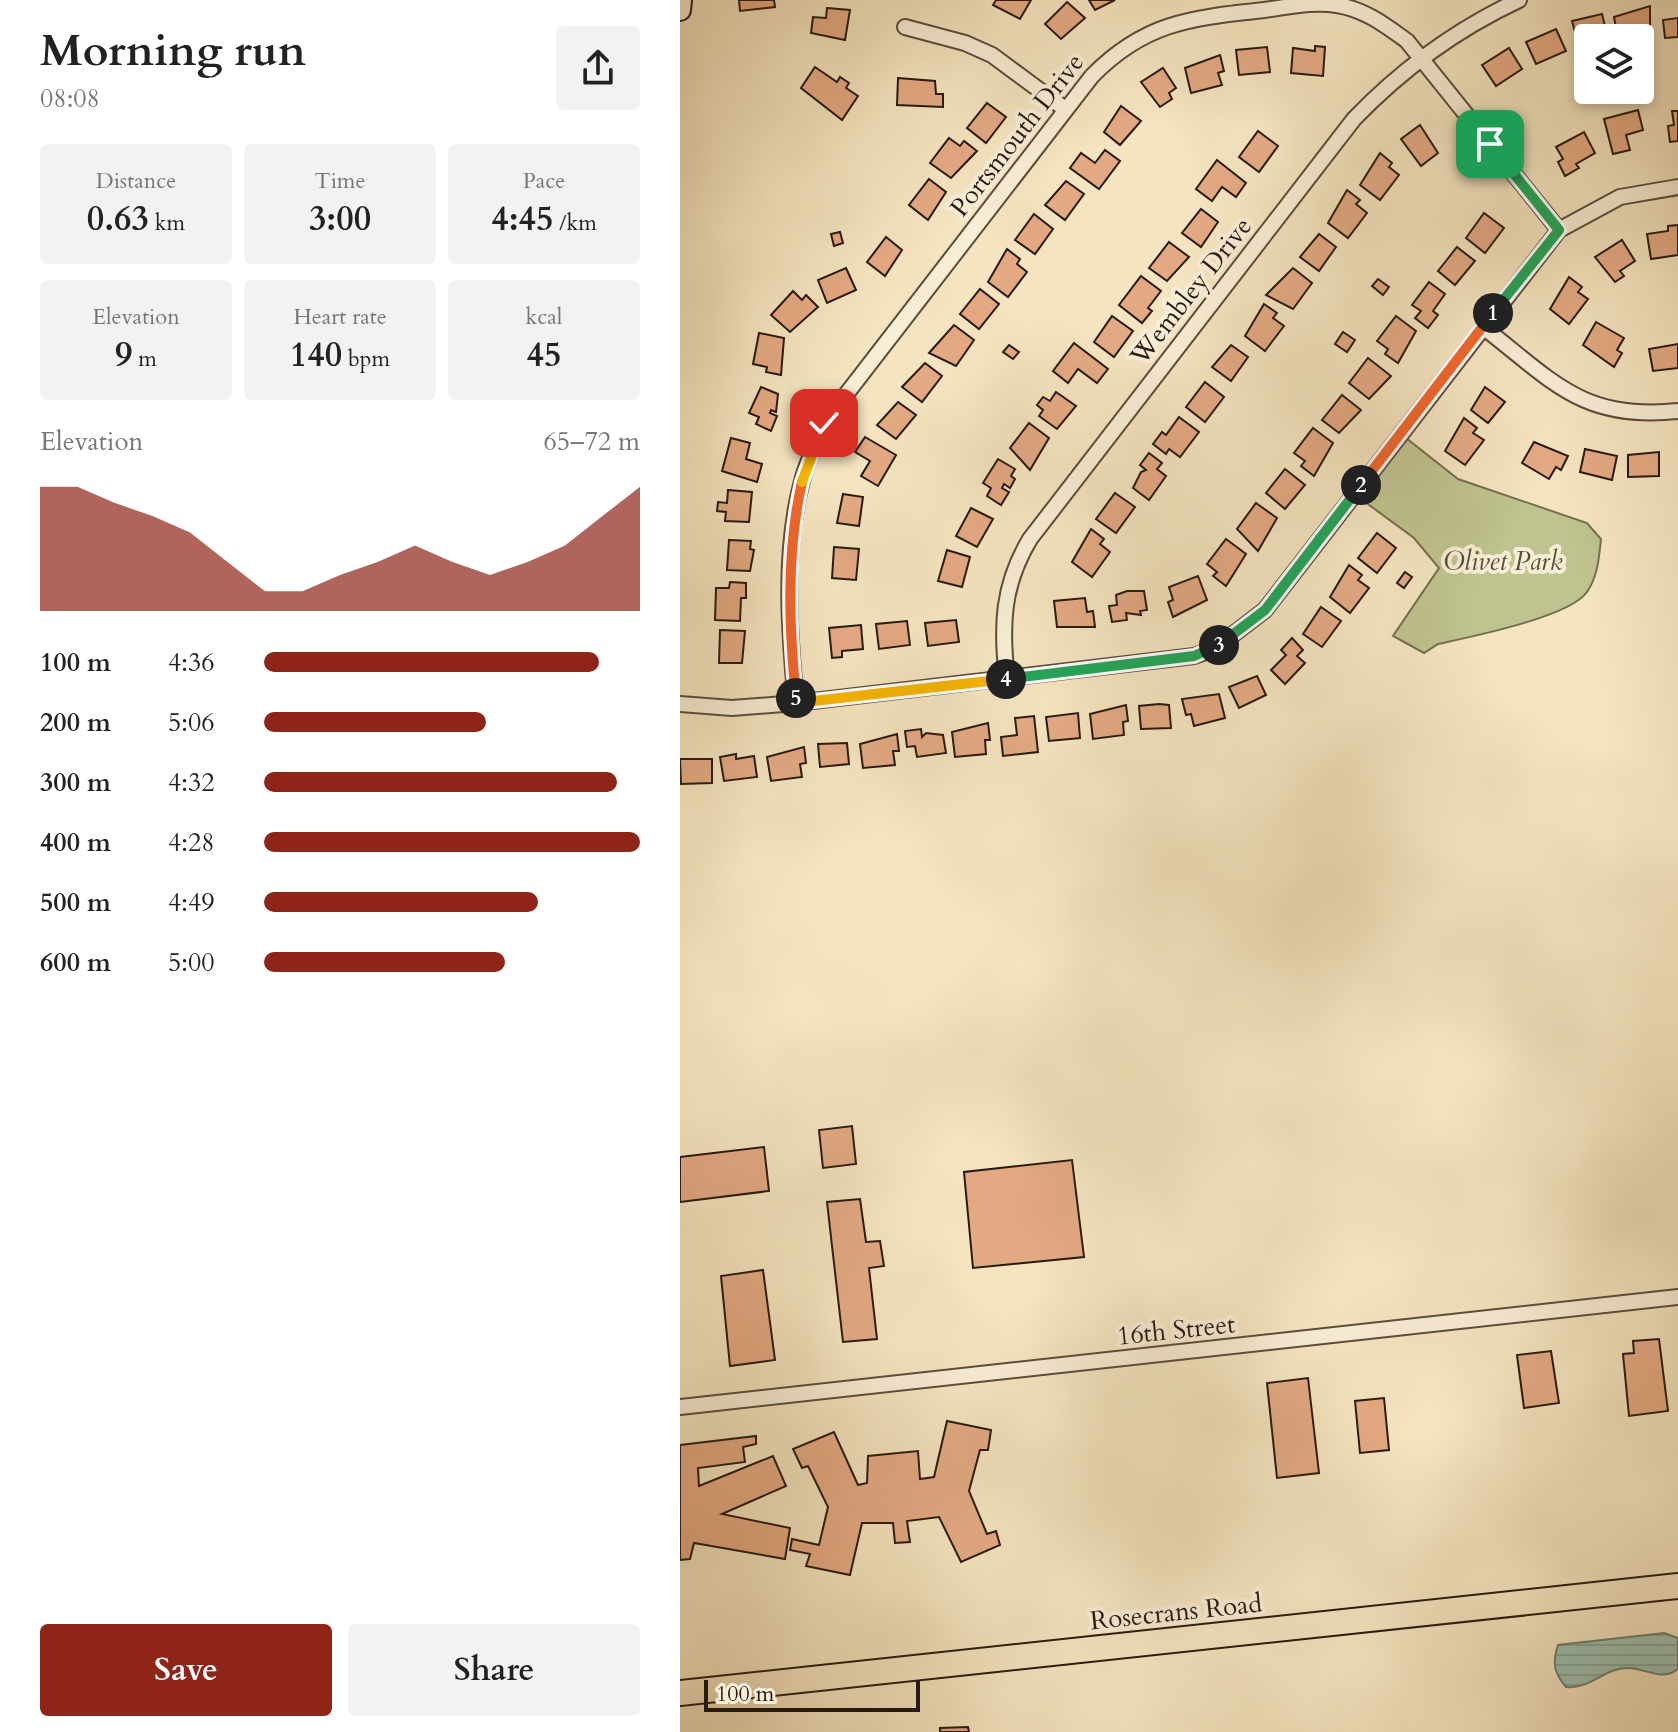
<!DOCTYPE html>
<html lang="en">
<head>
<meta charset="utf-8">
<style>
	:root { --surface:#fff; --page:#f2f2f2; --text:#222; --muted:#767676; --accent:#8f2418 }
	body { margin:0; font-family:Cardo,serif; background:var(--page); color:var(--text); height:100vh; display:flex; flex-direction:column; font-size:30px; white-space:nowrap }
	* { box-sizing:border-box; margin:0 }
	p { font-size:26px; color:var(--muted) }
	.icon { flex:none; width:44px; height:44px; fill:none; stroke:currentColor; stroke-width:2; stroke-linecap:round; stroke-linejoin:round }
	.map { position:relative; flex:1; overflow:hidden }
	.sheet { display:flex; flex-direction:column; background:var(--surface); width:680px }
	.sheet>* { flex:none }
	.buttons { position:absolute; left:894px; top:24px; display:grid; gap:16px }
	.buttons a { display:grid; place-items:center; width:80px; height:80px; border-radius:8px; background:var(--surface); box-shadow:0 4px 12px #0003; font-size:40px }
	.scale { position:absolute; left:24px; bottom:20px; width:216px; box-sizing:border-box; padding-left:8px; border:4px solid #281a11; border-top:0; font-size:22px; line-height:28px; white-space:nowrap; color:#281a11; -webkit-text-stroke:6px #f8edd5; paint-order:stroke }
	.pin { position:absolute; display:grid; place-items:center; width:68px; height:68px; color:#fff; margin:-34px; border-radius:16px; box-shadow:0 4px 12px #0006 }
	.km { position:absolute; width:40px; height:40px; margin:-20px; border-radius:50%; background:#222; color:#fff; font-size:22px; line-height:40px; text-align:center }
	.round { display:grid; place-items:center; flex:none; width:84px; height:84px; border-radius:8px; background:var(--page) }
	.headline { display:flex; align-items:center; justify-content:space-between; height:136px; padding:0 40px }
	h1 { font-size:44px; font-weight:800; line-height:60px }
	.metrics { display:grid; grid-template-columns:repeat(3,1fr); gap:12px; height:136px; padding:8px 40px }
	.metrics div { display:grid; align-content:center; border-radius:8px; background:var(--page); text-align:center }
	.metrics b { font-size:34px; font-weight:800 }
	.metrics small { font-size:22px; font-weight:400 }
	.metrics p { font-size:22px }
	.chart { height:224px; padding:16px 40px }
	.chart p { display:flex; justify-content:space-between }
	.chart svg { width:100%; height:144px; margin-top:8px; fill:var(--accent); opacity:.7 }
	.button { display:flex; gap:16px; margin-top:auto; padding:16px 40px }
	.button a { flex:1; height:92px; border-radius:8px; background:var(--accent); color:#fff; font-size:32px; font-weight:800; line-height:92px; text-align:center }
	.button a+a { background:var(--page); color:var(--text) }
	ul { padding:0 40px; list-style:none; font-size:26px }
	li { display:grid; grid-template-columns:128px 96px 1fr; align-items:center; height:60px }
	li i { height:20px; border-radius:10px; background:var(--accent) }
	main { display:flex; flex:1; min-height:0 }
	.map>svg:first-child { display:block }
	.green { fill:#bfc38f; stroke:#746e50; stroke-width:2 }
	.water { fill:url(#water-rules); stroke:#6e7d70; stroke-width:2 }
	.building { fill:#e3a982; stroke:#281a11; stroke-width:2 }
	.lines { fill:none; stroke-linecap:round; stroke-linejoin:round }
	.street-casing { stroke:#5b4c3c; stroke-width:18 }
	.secondary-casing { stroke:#281a11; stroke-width:24 }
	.primary-casing { stroke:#281a11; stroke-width:28 }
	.street { stroke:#f8edd5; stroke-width:14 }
	.secondary { stroke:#f8edd5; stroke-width:20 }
	.primary { stroke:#f4e4bf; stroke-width:24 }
	.split-1-casing { stroke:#fff; stroke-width:16 }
	.split-2-casing { stroke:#fff; stroke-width:16 }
	.split-3-casing { stroke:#fff; stroke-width:16 }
	.split-4-casing { stroke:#fff; stroke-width:16 }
	.split-5-casing { stroke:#fff; stroke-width:16 }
	.split-6-casing { stroke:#fff; stroke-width:16 }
	.split-7-casing { stroke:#fff; stroke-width:16 }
	.split-1 { stroke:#22a559; stroke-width:10 }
	.split-2 { stroke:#f0652b; stroke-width:10 }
	.split-3 { stroke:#22a559; stroke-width:10 }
	.split-4 { stroke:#22a559; stroke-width:10 }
	.split-5 { stroke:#f5b400; stroke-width:10 }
	.split-6 { stroke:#f0652b; stroke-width:10 }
	.split-7 { stroke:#f5b400; stroke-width:10 }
	.labels { text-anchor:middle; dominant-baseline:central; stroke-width:8; stroke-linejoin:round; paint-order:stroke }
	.street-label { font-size:26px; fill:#281a11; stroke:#f8edd5 }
	.park-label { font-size:26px; font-style:italic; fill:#554d37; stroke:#f8edd5 }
</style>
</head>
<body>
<main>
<section class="sheet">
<div class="headline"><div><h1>Morning run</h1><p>08:08</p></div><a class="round"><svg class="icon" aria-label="share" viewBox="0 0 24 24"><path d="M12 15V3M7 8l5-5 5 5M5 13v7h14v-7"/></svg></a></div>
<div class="metrics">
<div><p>Distance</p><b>0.63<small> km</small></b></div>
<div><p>Time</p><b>3:00</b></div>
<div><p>Pace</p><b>4:45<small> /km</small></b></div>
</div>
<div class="metrics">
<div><p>Elevation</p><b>9<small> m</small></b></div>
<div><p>Heart rate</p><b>140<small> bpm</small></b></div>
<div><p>kcal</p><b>45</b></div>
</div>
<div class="chart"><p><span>Elevation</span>65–72 m</p>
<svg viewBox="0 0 160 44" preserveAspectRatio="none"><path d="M0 44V6L10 6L20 11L30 15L40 20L50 29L60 38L70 38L80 33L90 29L100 24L110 29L120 33L130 29L140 24L150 15L160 6V44z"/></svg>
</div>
<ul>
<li><b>100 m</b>4:36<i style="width:89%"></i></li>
<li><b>200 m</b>5:06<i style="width:59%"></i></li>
<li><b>300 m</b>4:32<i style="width:94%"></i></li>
<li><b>400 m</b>4:28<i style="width:100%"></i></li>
<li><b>500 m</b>4:49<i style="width:73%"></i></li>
<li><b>600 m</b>5:00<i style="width:64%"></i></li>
</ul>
<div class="button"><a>Save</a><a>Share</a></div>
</section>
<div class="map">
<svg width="998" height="1732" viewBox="0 0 998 1732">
	<defs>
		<pattern id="water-rules" width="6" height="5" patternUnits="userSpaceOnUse" patternTransform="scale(2)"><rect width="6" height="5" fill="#9cbfb0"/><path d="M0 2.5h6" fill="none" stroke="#86a496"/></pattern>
	</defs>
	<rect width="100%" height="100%" fill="#f4e4bf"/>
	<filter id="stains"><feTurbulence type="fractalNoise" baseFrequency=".0025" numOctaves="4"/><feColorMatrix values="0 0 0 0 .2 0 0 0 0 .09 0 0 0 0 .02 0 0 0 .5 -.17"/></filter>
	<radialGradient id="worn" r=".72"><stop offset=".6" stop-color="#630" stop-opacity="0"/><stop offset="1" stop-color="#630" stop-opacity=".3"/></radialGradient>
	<!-- green -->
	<path class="green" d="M726,438L778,479L907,523L921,539C919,557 918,576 907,592C890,617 790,637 758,644L744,653L713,636L759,568L734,538L681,499Z"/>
	<!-- water -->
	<path class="water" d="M984,1633L998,1638V1669C981,1682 966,1668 948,1668C926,1667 909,1690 886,1687C874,1673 872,1663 878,1645Z"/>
	<!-- building -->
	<g class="building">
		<path d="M59,0H94L95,7L60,11Z"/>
		<path d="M316,0H351L340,19L313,5Z"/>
		<path d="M409,0H435L415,10Z"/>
		<path d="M387,2L405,18L381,39L365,24Z"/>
		<path d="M970,6V36L938,38L934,17Z"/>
		<path d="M147,8L170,10L165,40L131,33L133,17L146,18Z"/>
		<path d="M922,14L927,35L898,43L892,21Z"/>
		<path d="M998,18V37L985,38L983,20Z"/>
		<path d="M876,29L886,51L856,64L846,42Z"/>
		<path d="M635,46L645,47L643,76L611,73L613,48L635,51Z"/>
		<path d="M587,47L590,72L559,75L556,50Z"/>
		<path d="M829,48L842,69L816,86L802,65Z"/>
		<path d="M540,55L544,71L538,73L542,85L511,93L505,68Z"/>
		<path d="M135,67L157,82L160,77L169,83L166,88L178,96L162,120L121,88Z"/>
		<path d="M483,68L496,88L489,93L492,99L480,107L461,82Z"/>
		<path d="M218,78L255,81L256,94H263V107L217,105Z"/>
		<path d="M307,103L326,117L306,143L287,128Z"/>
		<path d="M441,106L461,121L440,145L424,132Z"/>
		<path d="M958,110L963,130L946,135L950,150L933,154L924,119Z"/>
		<path d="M992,111H998V141L990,142L988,126L994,125Z"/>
		<path d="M740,125L758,153L741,166L721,139Z"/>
		<path d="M578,131L598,146L579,172L559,157Z"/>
		<path d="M904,132L915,153L896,164L899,168L885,176L878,162L883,159L876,147Z"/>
		<path d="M269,138L280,146L284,141L297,151L271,178L250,163Z"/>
		<path d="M425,150L440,161L419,189L390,168L401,153L415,163Z"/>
		<path d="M700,153L712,163L709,167L719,175L700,200L680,185Z"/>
		<path d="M537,160L566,183L556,197L542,187L532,201L516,189Z"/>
		<path d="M249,179L266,192L248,220L229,205Z"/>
		<path d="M386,181L404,194L385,220L365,205Z"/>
		<path d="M667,190L680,200L676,204L687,213L668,238L648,223Z"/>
		<path d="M521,209L538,222L521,247L502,233Z"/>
		<path d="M804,213L824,228L805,253L786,238Z"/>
		<path d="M354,214L373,229L355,254L335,240Z"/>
		<path d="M998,225V255L971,259L967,234L988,231V226Z"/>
		<path d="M160,232L163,243L154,246L151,234Z"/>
		<path d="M639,234L656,247L639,271L620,257Z"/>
		<path d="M206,237L222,250L205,276L187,262Z"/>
		<path d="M942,240L955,261L940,271L944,276L935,282L915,257Z"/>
		<path d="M489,242L509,257L487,281L469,268Z"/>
		<path d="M777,247L795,261L775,285L758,271Z"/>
		<path d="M327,249L340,259L337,264L347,272L328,297L308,282Z"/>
		<path d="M166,268L176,290L147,303L138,280Z"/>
		<path d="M613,268L632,283L613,309L586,295Z"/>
		<path d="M461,276L481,291L468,308L472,311L462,323L439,305Z"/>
		<path d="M889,277L902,287L898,292L908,299L889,324L870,309Z"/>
		<path d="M698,279L709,287L703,295L692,286Z"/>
		<path d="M749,282L765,294L753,311L758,315L748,328L735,318L741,311L732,305Z"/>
		<path d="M300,289L319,304L299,329L280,314Z"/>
		<path d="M113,291L122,300L126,295L138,307L110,332L91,315Z"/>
		<path d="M584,304L597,313L593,318L604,326L585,351L565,336Z"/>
		<path d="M432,316L453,331L434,357L414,342Z"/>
		<path d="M716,316L736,331L718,363L705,354L708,349L697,341Z"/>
		<path d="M916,322L944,338L937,350L942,353L934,367L903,345Z"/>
		<path d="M274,325L294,340L276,366L249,353Z"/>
		<path d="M663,332L675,340L667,352L655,344Z"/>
		<path d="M79,333L104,338L101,375L86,372L87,367L73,364Z"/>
		<path d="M394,343L428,369L417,383L398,369L388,383L373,371Z"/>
		<path d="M998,344V368L973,371L969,349Z"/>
		<path d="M329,345L339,352L333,359L323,352Z"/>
		<path d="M551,345L568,357L551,381L532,367Z"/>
		<path d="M688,358L711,376L689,399L669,383Z"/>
		<path d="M245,363L262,376L242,402L222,387Z"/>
		<path d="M525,382L544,397L525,422L506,407Z"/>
		<path d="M81,387L98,394L96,412L91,410L90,413L97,416L91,431L76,424L79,417L69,413Z"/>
		<path d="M805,387L825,402L808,423L791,410Z"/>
		<path d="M376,392L396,406L377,429L359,416L363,410L357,405L363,397L370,401Z"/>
		<path d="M662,395L681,410L659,433L642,420Z"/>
		<path d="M218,402L236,415L216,439L197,425Z"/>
		<path d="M499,417L519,432L500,457L489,449L486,454L473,444L482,432L486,435Z"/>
		<path d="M784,418L797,428L793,433L804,440L785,465L765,451Z"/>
		<path d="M349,423L369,438L350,470L330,448Z"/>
		<path d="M633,428L653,443L634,476L621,466L625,461L614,453Z"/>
		<path d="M185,437L216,455L198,486L181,476L190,461L175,452Z"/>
		<path d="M51,438L70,443L66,459L82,464L77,482L42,471Z"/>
		<path d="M854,442L888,456L881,470L876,467L869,479L842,463Z"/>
		<path d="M905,449L937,456L932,480L900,472Z"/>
		<path d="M979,452V476L948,477V455Z"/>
		<path d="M469,453L482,463L477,469L486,476L469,500L453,488L461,472L466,470L460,465Z"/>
		<path d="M318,459L335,469L331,476L335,479L330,488L324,484L322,488L329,492L321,505L307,496L311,488L303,483Z"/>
		<path d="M605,469L625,485L605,509L586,493Z"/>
		<path d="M48,490L72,492L69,522L45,521L46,512L37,511L38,502L47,503Z"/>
		<path d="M435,493L455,507L436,533L416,519Z"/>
		<path d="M163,494L183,497L179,526L157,523Z"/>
		<path d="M576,503L597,518L578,551L557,529Z"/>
		<path d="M291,508L313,519L297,547L276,536Z"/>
		<path d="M411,529L424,539L420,544L430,552L412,577L392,562Z"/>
		<path d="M697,533L716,548L697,573L678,558Z"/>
		<path d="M546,539L566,554L546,586L533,576L537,572L527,564Z"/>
		<path d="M49,540L71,541L70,549L74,550L70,571L47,570Z"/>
		<path d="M154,547L179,549L176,580L152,578Z"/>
		<path d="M267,550L290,557L282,587L258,581Z"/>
		<path d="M669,565L682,575L678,580L689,588L670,613L650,597Z"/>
		<path d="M725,572L732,577L724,588L717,583Z"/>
		<path d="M518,576L527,600L493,617L488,602L493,600L489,587Z"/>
		<path d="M50,582L66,583V598H61L60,621L35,620L36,588H49Z"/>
		<path d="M447,591H464L467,610L460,611L461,615L446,613L447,620L432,622L429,606L437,605L436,595Z"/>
		<path d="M405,598L407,612L413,611L415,627H377L374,601Z"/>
		<path d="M641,607L661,621L642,647L623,634Z"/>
		<path d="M276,620L279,642L248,646L245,623Z"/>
		<path d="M227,621L230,645L199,649L196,624Z"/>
		<path d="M181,625L183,649L162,651V657L152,658L149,628Z"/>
		<path d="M40,630L65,631L62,663H39Z"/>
		<path d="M612,638L623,650L617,656L625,663L605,684L591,670L606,655L601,650Z"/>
		<path d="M577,676L586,695L559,708L549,687Z"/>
		<path d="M539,694L545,718L514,726L511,714L506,715L502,699Z"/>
		<path d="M479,704L489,705L491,728L461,729L459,706Z"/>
		<path d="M446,705L448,721L443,722L444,735L413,739L410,714Z"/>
		<path d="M398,713L400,738L369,741L366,717Z"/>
		<path d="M354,716L358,752L323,756L321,737L337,735L335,718Z"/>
		<path d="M308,723L310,740H305L306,754L275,757L272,732Z"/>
		<path d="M241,729L242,737L246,733L263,735L266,753L237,757L235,746L227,747L225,731Z"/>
		<path d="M217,734L219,751H213L215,765L183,768L180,744Z"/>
		<path d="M167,743L169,764L140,767L138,744Z"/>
		<path d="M124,747L126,763L120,764L122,777L91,781L87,757Z"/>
		<path d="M56,754V759L74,756L77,777L44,781L40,757Z"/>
		<path d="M0,759H32V783L1,784Z"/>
		<path d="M172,1126L176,1164L143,1168L139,1130Z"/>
		<path d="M84,1147L89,1191L0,1202V1157Z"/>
		<path d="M392,1160L404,1257L293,1268L284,1172Z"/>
		<path d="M180,1199L186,1242L200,1241L204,1266L189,1268L197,1339L163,1342L147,1202Z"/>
		<path d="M83,1270L95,1360L50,1366L41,1276Z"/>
		<path d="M979,1339L988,1411L949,1416L943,1354L954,1353L953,1341Z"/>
		<path d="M871,1351L879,1403L844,1408L837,1355Z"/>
		<path d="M628,1378L639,1473L597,1478L587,1383Z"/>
		<path d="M704,1398L709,1450L680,1453L675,1401Z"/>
		<path d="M267,1421L311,1430L308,1450H300L289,1491L307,1534L316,1531L320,1545L281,1562L259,1517L227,1521L230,1542L215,1543L213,1523H182L170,1575L126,1566L130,1554L110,1550L112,1539L139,1545L148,1507L128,1466L122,1468L113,1449L154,1432L178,1485L187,1483L188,1456L238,1451L240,1479L254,1477Z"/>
		<path d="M76,1436V1444L63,1447L65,1462L18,1468L19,1486L93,1456L106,1486L42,1514L110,1528L105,1559L14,1543L10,1559L0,1560V1445Z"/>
		<path d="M288,1727L289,1732H260V1728Z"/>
	</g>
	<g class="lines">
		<!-- street casing -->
		<g class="street-casing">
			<g id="street">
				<path d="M225,27L285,43L312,55L385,109"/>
				<path d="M803,327C873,381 902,421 998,411"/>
				<path d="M327,679C321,627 322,585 350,539L674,119C723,68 775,30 839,0"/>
				<path d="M116,703C109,631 103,552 122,481C127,462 137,442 144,423L412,76C465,22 511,18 584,10C608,7 633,1 657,5C684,9 705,25 727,41L879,230"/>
				<path d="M0,704L52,708L116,703L514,656L534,649L585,610L879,230L940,197L998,187"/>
				<path d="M0,1407L998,1297"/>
			</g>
		</g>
		<!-- secondary casing -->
		<g class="secondary-casing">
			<path id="secondary" d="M0,10L1,0"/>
		</g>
		<!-- primary casing -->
		<g class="primary-casing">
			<path id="primary" d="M0,1693L998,1586"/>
		</g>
		<!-- street -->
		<use href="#street" class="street"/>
		<!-- secondary -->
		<use href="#secondary" class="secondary"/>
		<!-- primary -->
		<use href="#primary" class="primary"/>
	</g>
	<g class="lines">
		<!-- split-1 casing -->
		<g class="split-1-casing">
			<path id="split-1" d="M810,144L879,230L813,313"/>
		</g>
		<!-- split-2 casing -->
		<g class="split-2-casing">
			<path id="split-2" d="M681,485L813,313"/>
		</g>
		<!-- split-3 casing -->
		<g class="split-3-casing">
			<path id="split-3" d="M539,645L585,610L681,485"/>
		</g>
		<!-- split-4 casing -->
		<g class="split-4-casing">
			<path id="split-4" d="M326,679L514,656L539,645"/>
		</g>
		<!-- split-5 casing -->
		<g class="split-5-casing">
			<path id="split-5" d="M116,698V703L326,679"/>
		</g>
		<!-- split-6 casing -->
		<g class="split-6-casing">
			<path id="split-6" d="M116,698C109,627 106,553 122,482"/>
		</g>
		<!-- split-7 casing -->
		<g class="split-7-casing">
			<path id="split-7" d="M122,482L144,423"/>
		</g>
		<!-- split-1 -->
		<use href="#split-1" class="split-1"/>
		<!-- split-2 -->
		<use href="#split-2" class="split-2"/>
		<!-- split-3 -->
		<use href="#split-3" class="split-3"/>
		<!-- split-4 -->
		<use href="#split-4" class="split-4"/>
		<!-- split-5 -->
		<use href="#split-5" class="split-5"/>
		<!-- split-6 -->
		<use href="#split-6" class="split-6"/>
		<!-- split-7 -->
		<use href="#split-7" class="split-7"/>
	</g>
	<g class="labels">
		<!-- street labels -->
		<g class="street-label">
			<text transform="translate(337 135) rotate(-52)">Portsmouth Drive</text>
			<text transform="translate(511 291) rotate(-52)">Wembley Drive</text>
			<text transform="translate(496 1330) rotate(-6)">16th Street</text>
			<text transform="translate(496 1612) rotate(-6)">Rosecrans Road</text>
		</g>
		<!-- park labels -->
		<g class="park-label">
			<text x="823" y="561">Olivet Park</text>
		</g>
	</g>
	<rect width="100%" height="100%" filter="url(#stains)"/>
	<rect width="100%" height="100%" fill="url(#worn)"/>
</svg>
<div class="buttons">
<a><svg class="icon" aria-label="layers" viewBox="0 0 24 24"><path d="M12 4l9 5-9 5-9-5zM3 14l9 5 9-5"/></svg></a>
</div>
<div class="scale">100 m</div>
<div class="pin" style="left:810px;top:144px;background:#1e9e55"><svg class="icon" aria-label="arrive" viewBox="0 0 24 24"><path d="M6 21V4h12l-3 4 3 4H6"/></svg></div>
<div class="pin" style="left:144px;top:423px;background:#d93025"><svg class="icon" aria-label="check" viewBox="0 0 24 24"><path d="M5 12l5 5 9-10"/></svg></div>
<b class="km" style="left:813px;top:313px">1</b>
<b class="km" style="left:681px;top:485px">2</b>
<b class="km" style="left:539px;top:645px">3</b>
<b class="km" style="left:326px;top:679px">4</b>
<b class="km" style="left:116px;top:698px">5</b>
</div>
</main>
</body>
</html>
